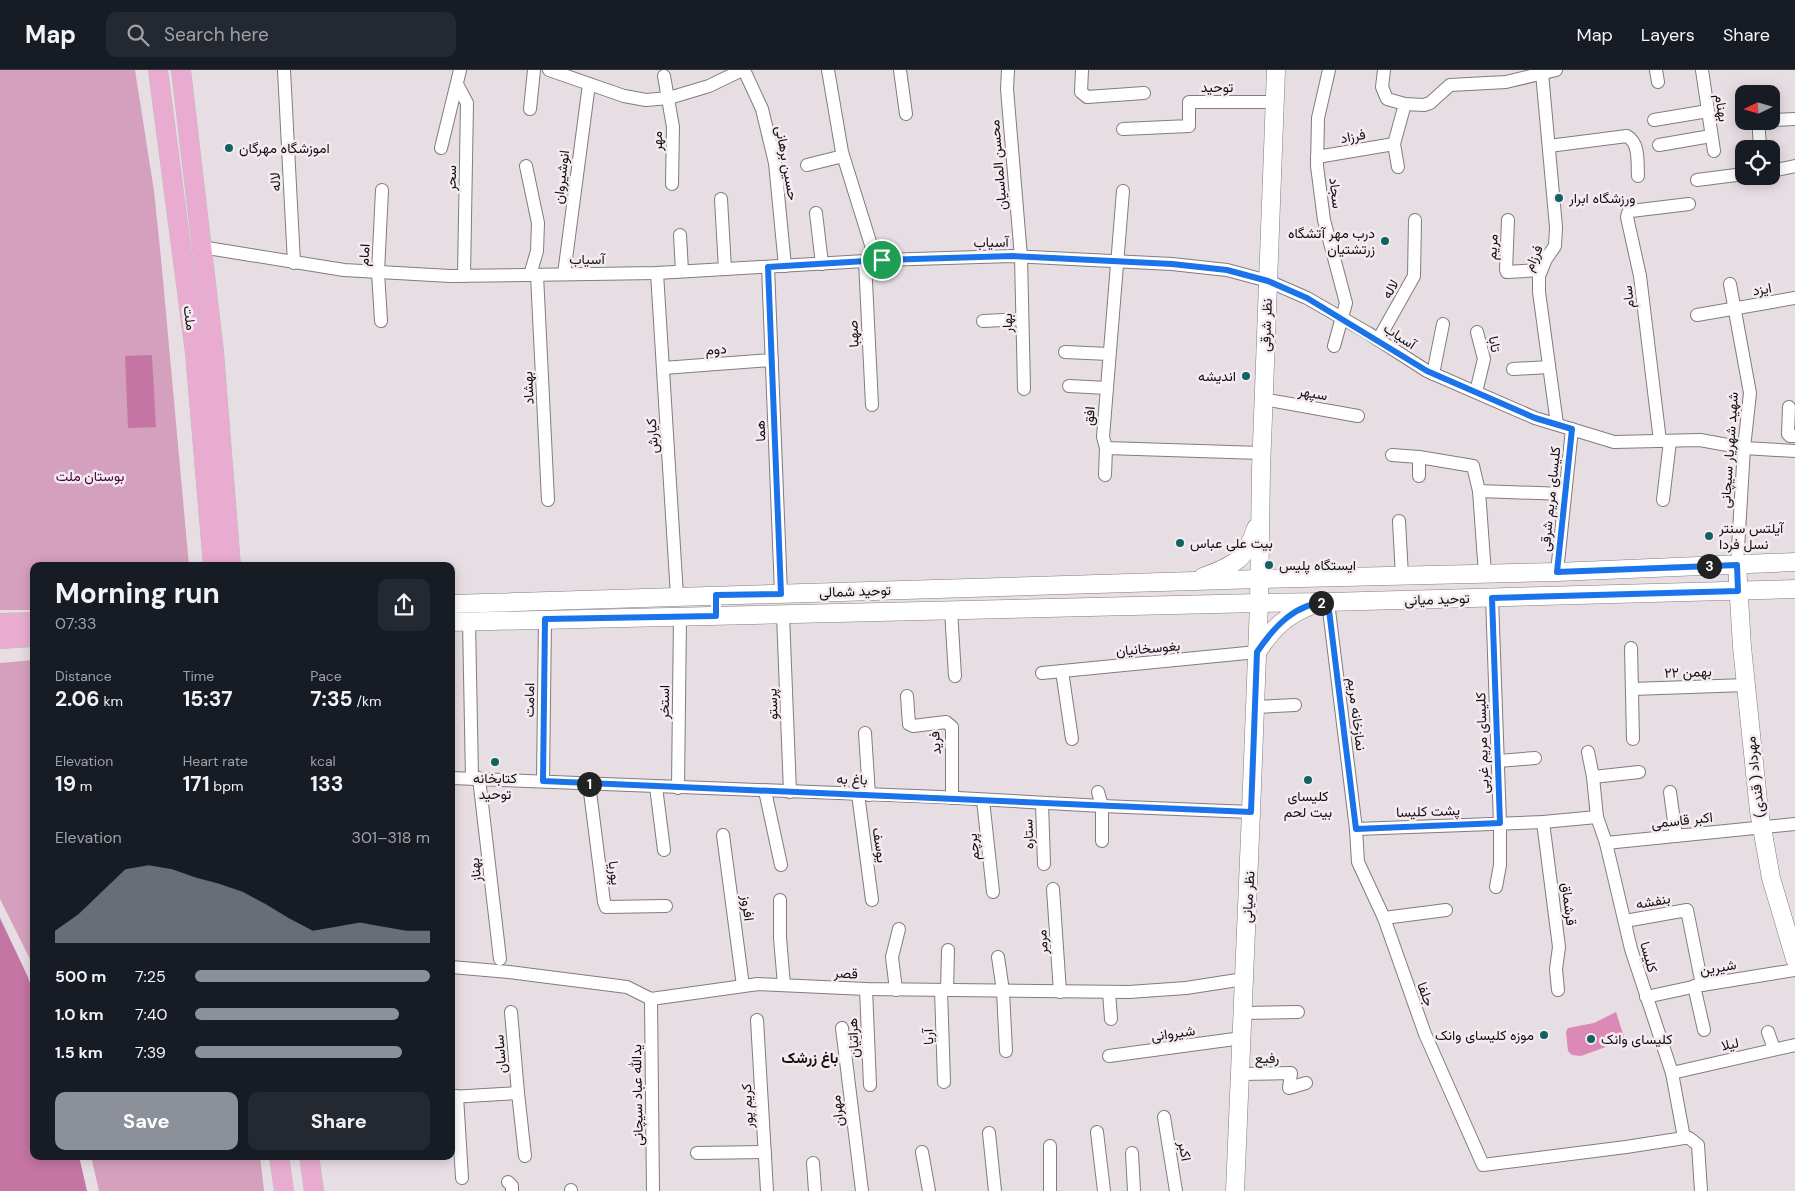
<!DOCTYPE html>
<html lang="en">
<head>
<meta charset="utf-8">
<style>
	:root { --surface:#171b24; --page:#242831; --text:#f1f3f6; --muted:#9ea1a6; --line:#363941; --accent:#8c9099 }
	body { margin:0; font-family:"DM Sans",Vazirmatn,sans-serif; background:var(--page); color:var(--text); height:100vh; display:flex; flex-direction:column; font-size:19px; white-space:nowrap }
	* { box-sizing:border-box; margin:0 }
	p { font-size:16px; color:var(--muted) }
	.icon { flex:none; width:28px; height:28px; fill:none; stroke:currentColor; stroke-width:2; stroke-linecap:round; stroke-linejoin:round }
	.map { position:relative; flex:1; overflow:hidden }
	.details { position:absolute; left:30px; top:492px; width:425px; height:598px; display:flex; flex-direction:column; background:var(--surface); border-radius:10px; box-shadow:0 2px 12px #0003 }
	.details>* { flex:none }
	.needle { width:32px; rotate:265deg }
	.buttons { position:absolute; left:1735px; top:15px; display:grid; gap:10px }
	.buttons a { display:grid; place-items:center; width:45px; height:45px; border-radius:10px; background:var(--surface); box-shadow:0 2px 12px #0003; font-size:25px }
	.pin { position:absolute; display:grid; place-items:center; width:42px; height:42px; color:#fff; margin:-21px; border:2px solid #fff; border-radius:50%; box-shadow:0 1px 5px #0007 }
	.km { position:absolute; width:25px; height:25px; margin:-12px; border-radius:50%; background:#222; color:#fff; font-size:14px; line-height:25px; text-align:center }
	.round { display:grid; place-items:center; flex:none; width:52px; height:52px; border-radius:10px; background:var(--page) }
	.overview { display:flex; align-items:center; justify-content:space-between; height:85px; padding:0 25px }
	h1 { font-size:28px; font-weight:700; line-height:38px }
	.metrics { display:grid; grid-template-columns:repeat(3,1fr); gap:8px; height:85px; padding:5px 25px }
	.metrics div { display:grid; align-content:center }
	.metrics b { font-size:21px; font-weight:700 }
	.metrics small { font-size:14px; font-weight:400 }
	.metrics p { font-size:14px }
	.chart { height:140px; padding:10px 25px }
	.chart p { display:flex; justify-content:space-between }
	.chart svg { width:100%; height:90px; margin-top:5px; fill:var(--accent); opacity:.7 }
	.action { display:flex; gap:10px; margin-top:auto; padding:10px 25px }
	.action a { flex:1; height:58px; border-radius:10px; background:var(--accent); color:#fff; font-size:20px; font-weight:700; line-height:58px; text-align:center }
	.action a+a { background:var(--page); color:var(--text) }
	ul { padding:0 25px; list-style:none; font-size:16px }
	li { display:grid; grid-template-columns:80px 60px 1fr; align-items:center; height:38px }
	li i { height:12px; border-radius:6px; background:var(--accent) }
	header { display:flex; align-items:center; gap:30px; box-sizing:border-box; height:70px; padding:0 25px; background:var(--surface); border-bottom:1px solid var(--line) }
	header strong { font-size:24px }
	nav { display:flex; gap:28px; margin-inline-start:auto; font-size:18px }
	.search { width:350px; height:45px; background:var(--page); display:flex; align-items:center; gap:12px; box-sizing:border-box; padding:0 18px; border-radius:10px; color:var(--muted); font-size:19px }
	.map>svg:first-child { display:block }
	.green { fill:#d5a0bd }
	.forest { fill:#dc89b8 }
	.water { fill:#c575a3 }
	.lines { fill:none; stroke-linecap:round; stroke-linejoin:round }
	.street-casing { stroke:#837b7f; stroke-width:14 }
	.secondary-casing { stroke:#837b7f; stroke-width:19 }
	.primary-casing { stroke:#bdbcbc; stroke-width:20 }
	.street { stroke:#fff; stroke-width:12 }
	.secondary { stroke:#fff; stroke-width:18 }
	.primary { stroke:#e9acd0; stroke-width:19 }
	.route-casing { stroke:#fff; stroke-width:10 }
	.route { stroke:#1a73e8; stroke-width:6 }
	.poi-dot { fill:#126261; stroke:#f4ebf0; stroke-width:2 }
	.labels { text-anchor:middle; dominant-baseline:central; stroke-width:5; stroke-linejoin:round; paint-order:stroke }
	.street-label { font-size:14px; fill:#120f11; stroke:#f4ebf0 }
	.poi-label { font-size:14px; fill:#120f11; stroke:#f4ebf0; text-anchor:start }
	.park-label { font-size:14px; fill:#4d0236; stroke:#f4ebf0 }
	.neighbourhood-label { font-size:15px; font-weight:bold; fill:#120f11; stroke:#f4ebf0 }
</style>
</head>
<body>
<header>
<strong>Map</strong>
<div class="search"><svg class="icon" aria-label="search" viewBox="0 0 24 24"><circle cx="10" cy="10" r="6"/><path d="M15 15l6 6"/></svg>Search here</div>
<nav><a>Map</a><a>Layers</a><a>Share</a></nav>
</header>
<div class="map">
<svg width="1795" height="1121" viewBox="0 0 1795 1121">
	<rect width="100%" height="100%" fill="#e7dee3"/>
	<!-- green -->
	<g class="green">
		<path d="M0,0H135L154,121L161,188L189,496H34V540H0Z"/>
		<path d="M34,590V897L0,829V593Z"/>
		<path d="M91,1086H260L264,1121H99Z"/>
	</g>
	<!-- forest -->
	<path class="forest" d="M1616,942L1625,970L1581,986L1572,985L1568,981L1566,962L1568,958L1594,953Z"/>
	<!-- water -->
	<g class="water">
		<path d="M152,285L156,357L128,358L125,286Z"/>
		<path d="M0,848L27,905L34,923V1086H79L87,1121H0Z"/>
	</g>
	<g class="lines">
		<!-- street casing -->
		<g class="street-casing">
			<g id="street">
				<path d="M284,0L294,193"/>
				<path d="M549,0L624,26L646,30L669,28L709,16L742,0"/>
				<path d="M744,0L762,39L775,93L785,196"/>
				<path d="M828,0L842,82L876,191"/>
				<path d="M900,0L906,44"/>
				<path d="M1008,0L1007,19L1021,187L1024,319"/>
				<path d="M1082,0L1081,22L1087,27L1144,23"/>
				<path d="M1329,0L1318,48L1317,96L1324,150L1346,233L1334,276"/>
				<path d="M1384,0L1382,17L1387,29L1405,34L1424,35L1430,33L1450,15L1506,12L1556,0"/>
				<path d="M1656,0L1658,12"/>
				<path d="M1702,0L1714,81"/>
				<path d="M1542,3L1556,157L1555,176L1546,189L1539,206V222L1557,354"/>
				<path d="M664,6L673,57L672,114"/>
				<path d="M457,14L467,33L464,206"/>
				<path d="M530,39L534,0"/>
				<path d="M1654,50L1708,41"/>
				<path d="M1771,50L1795,49"/>
				<path d="M1123,59L1189,56V32H1275"/>
				<path d="M1659,75L1711,66"/>
				<path d="M1549,76L1627,66C1640,74 1637,91 1638,106"/>
				<path d="M441,78L460,0"/>
				<path d="M1761,79C1760,69 1756,58 1763,51"/>
				<path d="M1317,87L1394,74"/>
				<path d="M807,95L843,86"/>
				<path d="M526,96L538,153L537,181L530,205"/>
				<path d="M1398,97L1394,74L1405,34"/>
				<path d="M1771,101L1795,96"/>
				<path d="M1697,110L1744,104"/>
				<path d="M721,129L725,199"/>
				<path d="M816,143L822,194"/>
				<path d="M1508,150L1506,200L1507,202L1541,200"/>
				<path d="M680,165L682,201"/>
				<path d="M201,177L344,200L450,206L657,203L882,190L1012,186L1172,194L1227,200L1268,211L1307,228L1368,263L1427,301L1535,348L1614,372L1700,370L1744,378L1795,381"/>
				<path d="M865,191L872,335"/>
				<path d="M768,197L781,523"/>
				<path d="M657,203L677,526"/>
				<path d="M564,204L589,14"/>
				<path d="M537,205L548,430"/>
				<path d="M1730,214L1750,323L1744,378L1737,495"/>
				<path d="M1697,245L1795,228"/>
				<path d="M381,251L378,202L382,120"/>
				<path d="M983,251L1022,249"/>
				<path d="M1378,270L1414,206L1415,150"/>
				<path d="M1065,282L1109,284"/>
				<path d="M663,298L772,290"/>
				<path d="M1513,299L1549,297"/>
				<path d="M1433,304L1443,254"/>
				<path d="M1069,316L1107,318"/>
				<path d="M1476,322L1484,289L1477,262"/>
				<path d="M1263,329L1358,346"/>
				<path d="M1789,337L1788,364L1790,366H1795"/>
				<path d="M1660,371L1640,206L1627,147L1628,143L1631,141L1689,134"/>
				<path d="M1106,378L1261,383"/>
				<path d="M1392,385L1419,387L1473,396L1479,421L1485,504"/>
				<path d="M1105,405L1106,378L1103,367L1123,121"/>
				<path d="M1419,406V387"/>
				<path d="M1479,421L1565,424"/>
				<path d="M1663,430L1670,371"/>
				<path d="M1399,451L1402,506"/>
				<path d="M1557,502L1572,359"/>
				<path d="M1492,528L1500,753V795L1496,817"/>
				<path d="M1328,532L1356,759L1358,792L1384,848L1425,964L1483,1095L1626,1077L1684,1068H1689L1698,1075L1701,1121"/>
				<path d="M951,540L955,606"/>
				<path d="M783,545L790,722"/>
				<path d="M469,552L472,708"/>
				<path d="M1631,578L1633,669"/>
				<path d="M1062,601L1072,669"/>
				<path d="M1042,603L1257,582"/>
				<path d="M1632,619L1746,615"/>
				<path d="M907,626L909,654L913,656L946,652L952,657V728"/>
				<path d="M1255,637L1295,635"/>
				<path d="M865,663L869,725"/>
				<path d="M1588,682L1593,707L1597,747L1606,773L1631,879L1672,1003L1684,1068"/>
				<path d="M1498,691L1535,688"/>
				<path d="M1593,707L1639,702"/>
				<path d="M451,708L940,727L1102,736L1251,742"/>
				<path d="M479,708L500,889"/>
				<path d="M543,711L545,549"/>
				<path d="M589,714L604,832L606,837L666,836"/>
				<path d="M656,717L664,780"/>
				<path d="M678,718L680,547"/>
				<path d="M765,721L781,795"/>
				<path d="M1098,722L1102,736V771"/>
				<path d="M1670,722L1676,766"/>
				<path d="M858,724L872,830"/>
				<path d="M983,730L993,822"/>
				<path d="M1042,733L1044,794"/>
				<path d="M1543,752L1559,877L1556,899L1558,920"/>
				<path d="M1356,759L1543,752L1597,747"/>
				<path d="M723,765L743,916"/>
				<path d="M1606,773L1795,754"/>
				<path d="M1053,819L1060,922"/>
				<path d="M780,830V868L784,915"/>
				<path d="M1384,848L1446,840"/>
				<path d="M1625,851L1687,840L1702,915"/>
				<path d="M998,887L1003,921L1006,981"/>
				<path d="M451,897L509,902L627,917L651,929L758,914L866,919L1129,922L1186,918L1244,909"/>
				<path d="M1694,916L1704,960"/>
				<path d="M866,919L870,1015"/>
				<path d="M896,920L892,887L899,859"/>
				<path d="M941,920L944,1012"/>
				<path d="M947,920L948,880"/>
				<path d="M1109,922L1111,949"/>
				<path d="M1646,927L1702,915L1795,900"/>
				<path d="M651,929L653,1121"/>
				<path d="M1243,943L1298,942"/>
				<path d="M757,950L767,1121"/>
				<path d="M842,958L862,1121"/>
				<path d="M1768,962L1774,979"/>
				<path d="M1109,986L1242,968"/>
				<path d="M1672,1003L1795,975"/>
				<path d="M1241,1004L1291,1003L1289,1018L1306,1013"/>
				<path d="M518,1023L525,1086"/>
				<path d="M457,1026L462,1108"/>
				<path d="M451,1027L518,1023L511,942"/>
				<path d="M1164,1047L1176,1121"/>
				<path d="M1097,1062L1104,1121"/>
				<path d="M989,1063L995,1121"/>
				<path d="M1050,1076V1121"/>
				<path d="M922,1082L929,1121"/>
				<path d="M697,1083L765,1082"/>
				<path d="M1132,1083L1134,1121"/>
				<path d="M813,1093L815,1121"/>
				<path d="M508,1112L512,1116V1121"/>
				<path d="M571,1120V1121"/>
			</g>
		</g>
		<!-- secondary casing -->
		<g class="secondary-casing">
			<g id="secondary">
				<path d="M1737,495L1742,577L1759,741L1771,808L1795,889"/>
				<path d="M1203,507C1233,496 1246,490 1256,458"/>
				<path d="M451,534L1259,509L1557,502L1795,492"/>
				<path d="M451,552L1259,533L1328,532L1795,519"/>
				<path d="M1257,582C1273,558 1285,546 1312,535"/>
				<path d="M1235,1121L1251,742L1259,533L1261,400L1276,0"/>
			</g>
		</g>
		<!-- primary casing -->
		<g class="primary-casing">
			<g id="primary">
				<path d="M158,0L195,283L213,496"/>
				<path d="M181,0L214,282L231,496"/>
				<path d="M0,553L34,552"/>
				<path d="M0,569L34,567"/>
				<path d="M279,1086L284,1121"/>
				<path d="M309,1086L314,1121"/>
			</g>
		</g>
		<!-- street -->
		<use href="#street" class="street"/>
		<!-- secondary -->
		<use href="#secondary" class="secondary"/>
		<!-- primary -->
		<use href="#primary" class="primary"/>
	</g>
	<g class="lines">
		<!-- route casing -->
		<g class="route-casing">
			<path id="route" d="M1012,186L1172,194L1227,200L1268,211L1307,228L1427,301L1535,348L1572,359L1557,502L1737,495L1738,521L1492,528L1500,753L1356,759L1328,532C1295,533 1274,557 1257,582L1251,742L543,711L545,549L716,546V525L781,524L768,197L882,190Z"/>
		</g>
		<!-- route -->
		<use href="#route" class="route"/>
	</g>
	<!-- markers -->
	<g class="poi-dot">
		<circle cx="229" cy="78" r="5"/>
		<circle cx="1559" cy="128" r="5"/>
		<circle cx="1385" cy="171" r="5"/>
		<circle cx="1246" cy="306" r="5"/>
		<circle cx="1709" cy="466" r="5"/>
		<circle cx="1180" cy="473" r="5"/>
		<circle cx="1269" cy="495" r="5"/>
		<circle cx="495" cy="692" r="5"/>
		<circle cx="1308" cy="710" r="5"/>
		<circle cx="1544" cy="965" r="5"/>
		<circle cx="1591" cy="969" r="5"/>
	</g>
	<g class="labels">
		<!-- street labels -->
		<g class="street-label">
			<text x="1217" y="17">توحید</text>
			<text transform="translate(1722 38) rotate(82)">بهنام</text>
			<text transform="translate(1353 66) rotate(-10)">فرزاد</text>
			<text transform="translate(657 71) rotate(-90)">مهر</text>
			<text transform="translate(787 93) rotate(80)">حسین برهانی</text>
			<text transform="translate(998 95) rotate(-95)">محسن الماسیان</text>
			<text transform="translate(561 107) rotate(-83)">انوشیروان</text>
			<text transform="translate(451 108) rotate(-89)">سحر</text>
			<text transform="translate(275 112) rotate(-93)">لاله</text>
			<text transform="translate(1336 123) rotate(83)">سجاد</text>
			<text transform="translate(991 172) rotate(-1)">آسیاب</text>
			<text transform="translate(1492 177) rotate(-87)">مریم</text>
			<text transform="translate(364 185) rotate(-87)">امام</text>
			<text transform="translate(1533 188) rotate(-66)">فرزام</text>
			<text x="587" y="189">آسیاب</text>
			<text transform="translate(1390 219) rotate(-60)">لاله</text>
			<text transform="translate(1762 219) rotate(-10)">ایزد</text>
			<text transform="translate(1628 227) rotate(-97)">سام</text>
			<text transform="translate(190 248) rotate(83)">ملت</text>
			<text transform="translate(1007 253) rotate(-91)">بهار</text>
			<text transform="translate(1266 255) rotate(-88)">نظر شرقی</text>
			<text transform="translate(853 264) rotate(-93)">صهبا</text>
			<text transform="translate(1400 266) rotate(33)">آسیاب</text>
			<text transform="translate(1495 274) rotate(78)">تابا</text>
			<text transform="translate(716 279) rotate(-4)">دوم</text>
			<text transform="translate(528 318) rotate(-93)">بهشاد</text>
			<text transform="translate(1313 323) rotate(10)">سپهر</text>
			<text transform="translate(1089 346) rotate(-85)">افق</text>
			<text transform="translate(760 361) rotate(-92)">هما</text>
			<text transform="translate(652 366) rotate(-94)">کیارش</text>
			<text transform="translate(1729 380) rotate(-86)">شهید شهریار سیچانی</text>
			<text transform="translate(1550 429) rotate(-84)">کلیسای مریم شرقی</text>
			<text transform="translate(855 521) rotate(-2)">توحید شمالی</text>
			<text transform="translate(1437 529) rotate(-2)">توحید میانی</text>
			<text transform="translate(1148 578) rotate(-5)">بغوسخانیان</text>
			<text transform="translate(1688 602) rotate(-2)">۲۲ بهمن</text>
			<text transform="translate(529 630) rotate(-89)">امامت</text>
			<text transform="translate(664 632) rotate(-89)">استخر</text>
			<text transform="translate(772 634) rotate(-92)">پرستو</text>
			<text transform="translate(1357 644) rotate(83)">نمازخانه مریم</text>
			<text transform="translate(935 673) rotate(-95)">فرید</text>
			<text transform="translate(1482 673) rotate(-92)">کلیسای مریم غربی</text>
			<text transform="translate(1755 707) rotate(-97)">مهرداد ( قندی)</text>
			<text transform="translate(852 709) rotate(2)">باغ به</text>
			<text transform="translate(1428 741) rotate(-2)">پشت کلیسا</text>
			<text transform="translate(1682 750) rotate(-6)">اکبر قاسمی</text>
			<text transform="translate(1028 764) rotate(-92)">ستاره</text>
			<text transform="translate(880 775) rotate(82)">یوسف</text>
			<text transform="translate(973 777) rotate(-96)">پرچم</text>
			<text transform="translate(475 800) rotate(-96)">بهناز</text>
			<text transform="translate(615 803) rotate(83)">پوریا</text>
			<text transform="translate(1248 827) rotate(-87)">نظر میانی</text>
			<text transform="translate(1653 831) rotate(-10)">بنفشه</text>
			<text transform="translate(1569 834) rotate(83)">قرشماق</text>
			<text transform="translate(748 838) rotate(83)">افروز</text>
			<text transform="translate(1042 872) rotate(-94)">مرمر</text>
			<text transform="translate(1649 887) rotate(74)">کلیسا</text>
			<text transform="translate(1718 897) rotate(-9)">شیرین</text>
			<text transform="translate(846 903) rotate(3)">قصر</text>
			<text transform="translate(1426 924) rotate(70)">جلفا</text>
			<text transform="translate(1173 963) rotate(-8)">شیروانی</text>
			<text transform="translate(928 967) rotate(-92)">آریا</text>
			<text transform="translate(853 968) rotate(-93)">هراتیان</text>
			<text transform="translate(1730 974) rotate(-13)">لیلا</text>
			<text transform="translate(500 984) rotate(-95)">ساسان</text>
			<text transform="translate(1267 988) rotate(-1)">رفیع</text>
			<text transform="translate(637 1025) rotate(-91)">یدالله عباد سیچانی</text>
			<text transform="translate(747 1036) rotate(-93)">کریم پور</text>
			<text transform="translate(837 1041) rotate(-97)">مهران</text>
			<text transform="translate(1185 1081) rotate(80)">اکبر</text>
		</g>
		<!-- poi labels -->
		<g class="poi-label">
			<text x="239" y="78">اموزشگاه مهرگان</text>
			<text x="1569" y="128">ورزشگاه ابرار</text>
			<text x="1375" y="163" text-anchor="end">درب مهر آتشگاه<tspan x="1375" dy="16">زرتشتیان</tspan></text>
			<text x="1236" y="306" text-anchor="end">اندیشه</text>
			<text x="1719" y="458">آیلتس سنتر<tspan x="1719" dy="16">نسل فردا</tspan></text>
			<text x="1190" y="473">بیت علی عباس</text>
			<text x="1279" y="495">ایستگاه پلیس</text>
			<text x="495" y="708" text-anchor="middle">کتابخانه<tspan x="495" dy="16">توحید</tspan></text>
			<text x="1308" y="726" text-anchor="middle">کلیسای<tspan x="1308" dy="16">بیت لحم</tspan></text>
			<text x="1534" y="965" text-anchor="end">موزه کلیسای وانک</text>
			<text x="1601" y="969">کلیسای وانک</text>
		</g>
		<!-- park labels -->
		<g class="park-label">
			<text x="90" y="406">بوستان ملت</text>
		</g>
		<!-- neighbourhood labels -->
		<g class="neighbourhood-label">
			<text x="810" y="988">باغ زرشک</text>
		</g>
	</g>
</svg>
<div class="buttons">
<a><svg class="needle" viewBox="-14 -14 28 28"><path d="M0-13l5 13h-10z" fill="#e53935"/><path d="M0 13l5-13h-10z" fill="#9ea1a6"/></svg></a>
<a><svg class="icon" aria-label="locate" viewBox="0 0 24 24"><circle cx="12" cy="12" r="6"/><path d="M12 2v4M12 18v4M2 12h4M18 12h4"/></svg></a>
</div>
<div class="pin" style="left:882px;top:190px;background:#1e9e55"><svg class="icon" aria-label="arrive" viewBox="0 0 24 24"><path d="M6 21V4h12l-3 4 3 4H6"/></svg></div>
<b class="km" style="left:589px;top:714px">1</b>
<b class="km" style="left:1321px;top:533px">2</b>
<b class="km" style="left:1709px;top:496px">3</b>
<section class="details">
<div class="overview"><div><h1>Morning run</h1><p>07:33</p></div><a class="round"><svg class="icon" aria-label="share" viewBox="0 0 24 24"><path d="M12 15V3M7 8l5-5 5 5M5 13v7h14v-7"/></svg></a></div>
<div class="metrics">
<div><p>Distance</p><b>2.06<small> km</small></b></div>
<div><p>Time</p><b>15:37</b></div>
<div><p>Pace</p><b>7:35<small> /km</small></b></div>
</div>
<div class="metrics">
<div><p>Elevation</p><b>19<small> m</small></b></div>
<div><p>Heart rate</p><b>171<small> bpm</small></b></div>
<div><p>kcal</p><b>133</b></div>
</div>
<div class="chart"><p><span>Elevation</span>301–318 m</p>
<svg viewBox="0 0 160 44" preserveAspectRatio="none"><path d="M0 44V38L10 30L20 19L30 8L40 6L50 8L60 12L70 15L80 19L90 25L100 32L110 38L120 36L130 34L140 36L150 38L160 38V44z"/></svg>
</div>
<ul>
<li><b>500 m</b>7:25<i style="width:100%"></i></li>
<li><b>1.0 km</b>7:40<i style="width:87%"></i></li>
<li><b>1.5 km</b>7:39<i style="width:88%"></i></li>
</ul>
<div class="action"><a>Save</a><a>Share</a></div>
</section>
</div>
</body>
</html>
